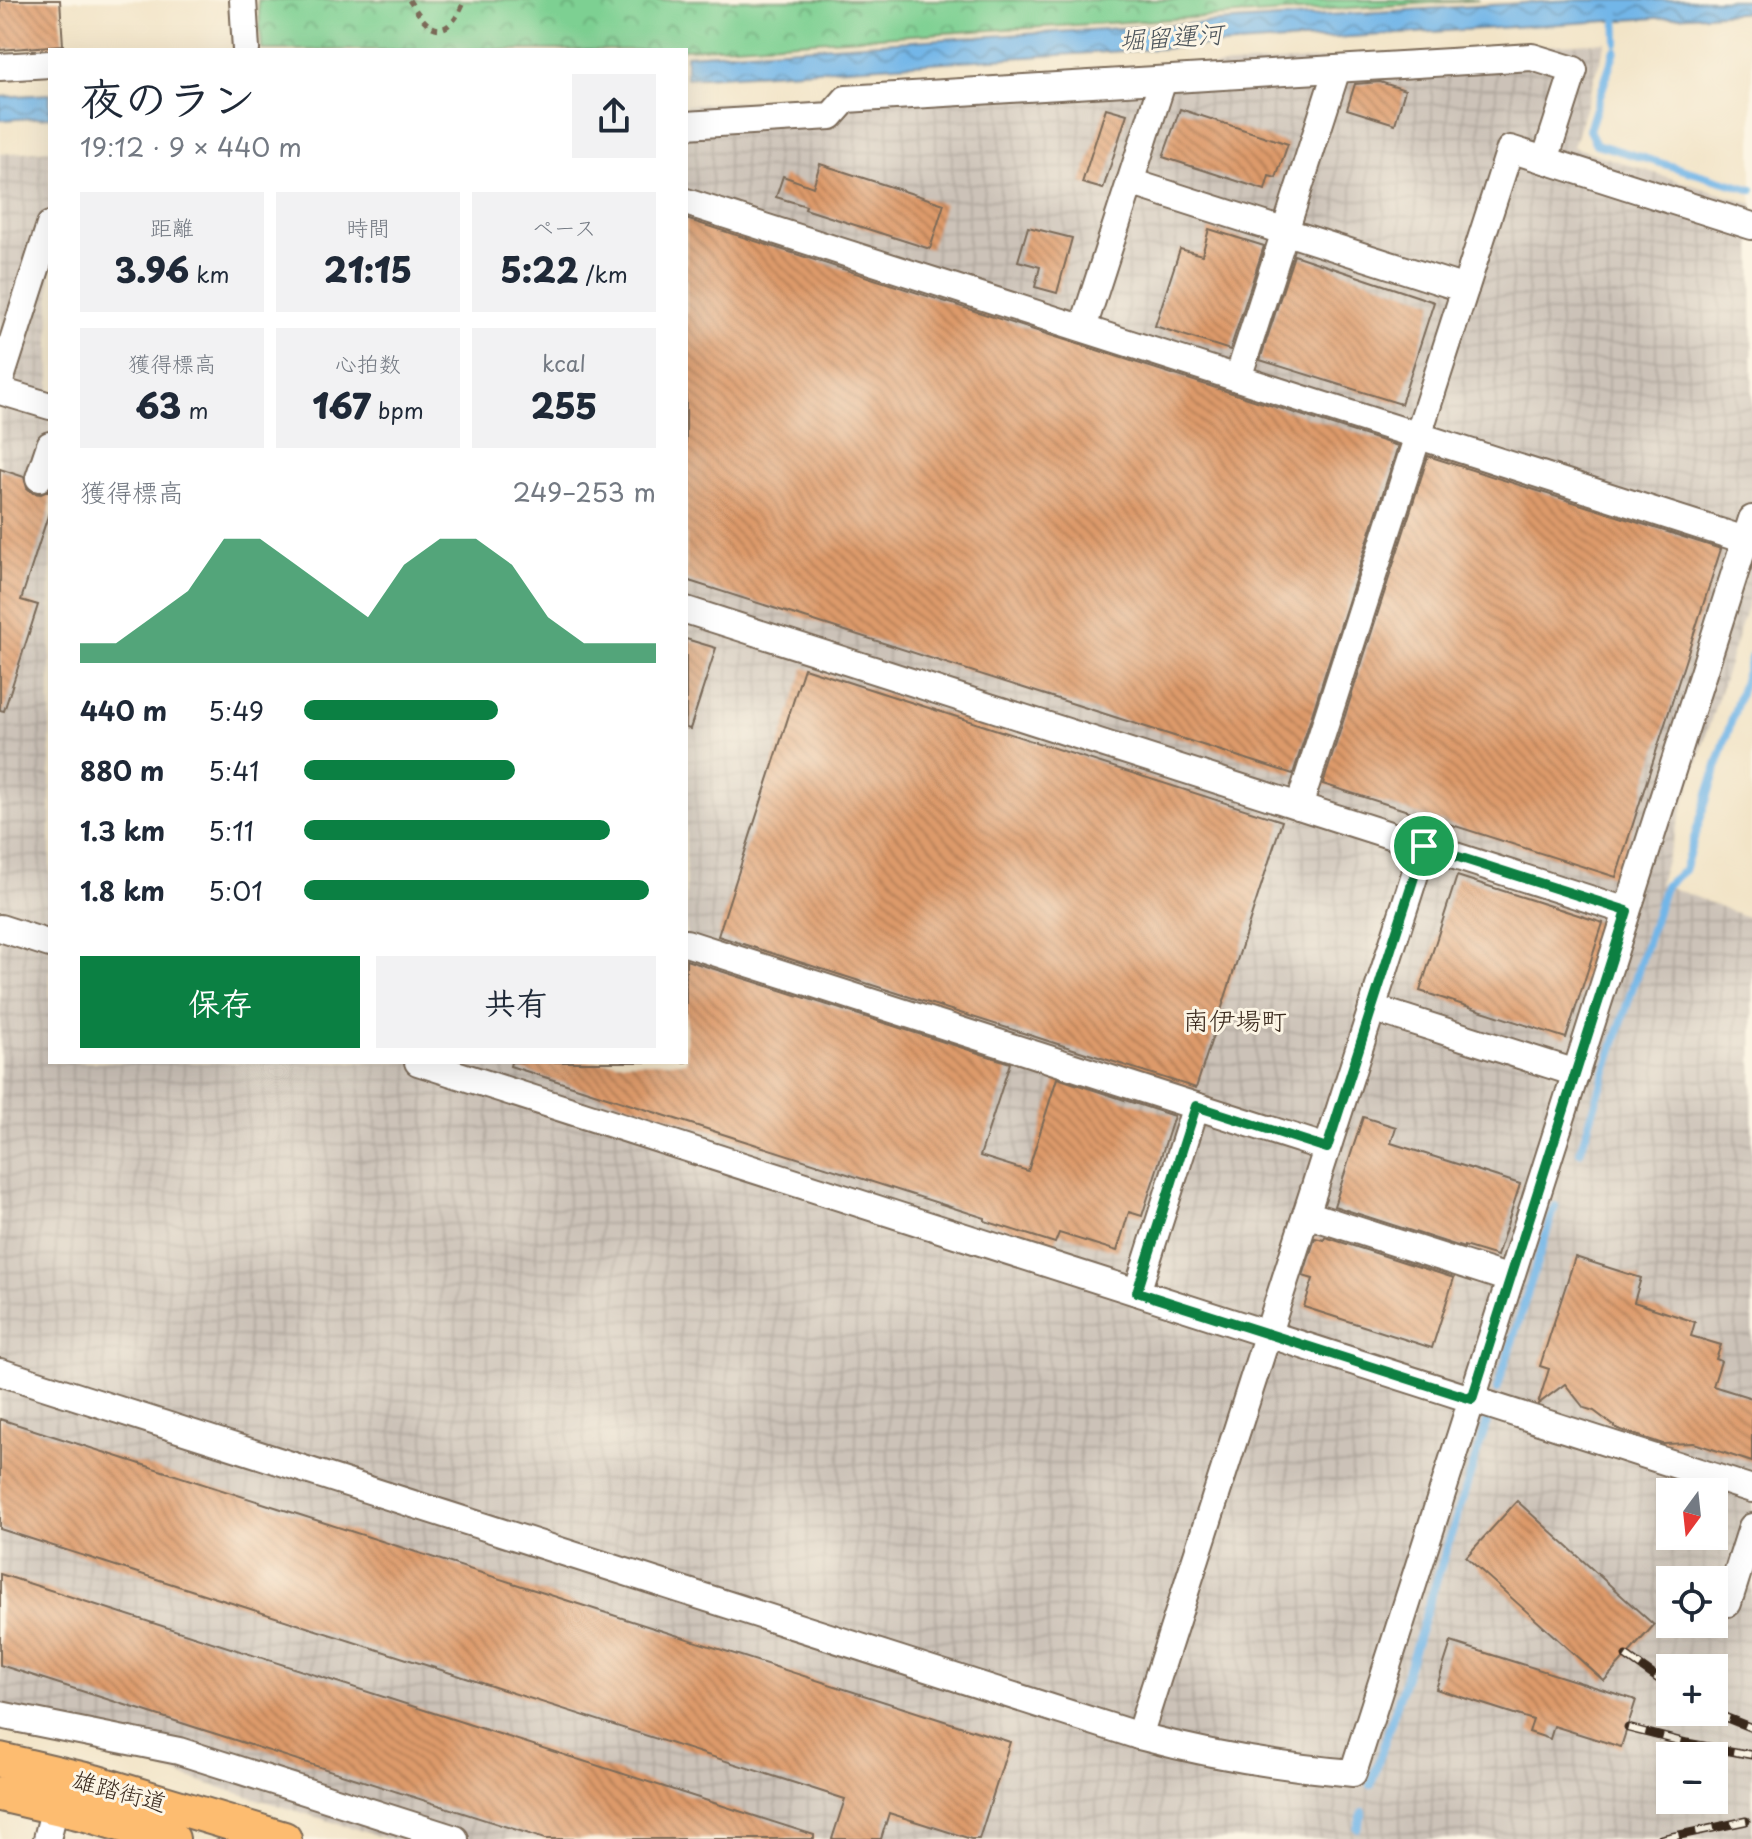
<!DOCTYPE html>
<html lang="ja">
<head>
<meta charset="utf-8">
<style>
	:root { --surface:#fff; --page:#f2f2f3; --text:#1f2937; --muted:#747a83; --accent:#0b8043 }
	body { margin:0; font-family:"Playpen Sans","Klee One",sans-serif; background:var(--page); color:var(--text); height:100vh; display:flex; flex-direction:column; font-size:30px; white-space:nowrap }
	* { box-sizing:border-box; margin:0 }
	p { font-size:26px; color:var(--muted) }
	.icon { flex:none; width:44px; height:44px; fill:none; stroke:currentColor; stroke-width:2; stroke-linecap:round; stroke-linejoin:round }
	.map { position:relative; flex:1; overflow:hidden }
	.details { position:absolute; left:48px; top:48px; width:640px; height:1016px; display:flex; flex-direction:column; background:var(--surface); border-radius:0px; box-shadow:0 8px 32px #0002 }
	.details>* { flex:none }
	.needle { width:52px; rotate:195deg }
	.tools { position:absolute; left:1656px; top:1478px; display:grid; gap:16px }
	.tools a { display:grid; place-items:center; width:72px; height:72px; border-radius:0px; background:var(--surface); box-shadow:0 8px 32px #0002; font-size:40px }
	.pin { position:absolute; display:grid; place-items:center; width:68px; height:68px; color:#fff; margin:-34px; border:4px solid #fff; border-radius:50%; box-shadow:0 2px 8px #0007 }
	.round { display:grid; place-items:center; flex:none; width:84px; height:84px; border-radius:0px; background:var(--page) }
	.headline { display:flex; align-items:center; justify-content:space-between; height:136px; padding:0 32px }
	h1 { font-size:44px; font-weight:800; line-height:60px }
	.figures { display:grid; grid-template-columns:repeat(3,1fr); gap:12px; height:136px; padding:8px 32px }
	.figures div { display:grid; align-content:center; border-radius:0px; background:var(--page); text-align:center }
	.figures b { font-size:34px; font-weight:800 }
	.figures small { font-size:22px; font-weight:400 }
	.figures p { font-size:22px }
	.chart { height:224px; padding:16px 32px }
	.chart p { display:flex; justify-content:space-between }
	.chart svg { width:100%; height:144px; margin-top:8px; fill:var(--accent); opacity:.7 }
	.action { display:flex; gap:16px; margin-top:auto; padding:16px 32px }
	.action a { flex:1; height:92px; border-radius:0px; background:var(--accent); color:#fff; font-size:32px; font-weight:800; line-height:92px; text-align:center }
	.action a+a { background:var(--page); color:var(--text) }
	ul { padding:0 32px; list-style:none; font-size:26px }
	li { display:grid; grid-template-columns:128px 96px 1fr; align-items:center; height:60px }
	li i { height:20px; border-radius:10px; background:var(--accent) }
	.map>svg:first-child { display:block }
	.industrial { fill:url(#industrial-grid); fill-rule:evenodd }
	.park { fill:url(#park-crowns); stroke:#5c7d58; stroke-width:2 }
	.water { fill:url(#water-waves); stroke:#567083; stroke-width:2 }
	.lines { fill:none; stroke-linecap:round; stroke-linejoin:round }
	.stream { stroke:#72b6e8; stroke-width:8 }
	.building { fill:url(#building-back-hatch) }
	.minor-casing { stroke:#7b6b59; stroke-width:30 }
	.major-casing { stroke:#7b6b59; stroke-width:38 }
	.path { stroke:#7b6b59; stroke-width:5; stroke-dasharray:6 6; stroke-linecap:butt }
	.minor { stroke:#fff; stroke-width:26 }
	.major { stroke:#fdbc70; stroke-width:34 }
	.rail-casing { stroke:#3b2a1e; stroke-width:9 }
	.rail { stroke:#fcf5e5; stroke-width:6; stroke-dasharray:18; stroke-linecap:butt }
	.route-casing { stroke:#fff; stroke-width:16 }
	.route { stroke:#0b8043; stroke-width:10 }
	.labels { text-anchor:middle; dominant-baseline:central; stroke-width:6; stroke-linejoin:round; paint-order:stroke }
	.street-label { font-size:24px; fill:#3b2a1e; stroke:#fcf5e5 }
	.water-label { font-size:26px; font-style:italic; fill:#4c545b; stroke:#fcf5e5 }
	.neighbourhood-label { font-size:26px; fill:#3b2a1e; stroke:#fcf5e5 }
</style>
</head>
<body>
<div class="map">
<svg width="1752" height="1839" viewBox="0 0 1752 1839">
	<defs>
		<pattern id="industrial-grid" width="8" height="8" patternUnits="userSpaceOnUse" patternTransform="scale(2)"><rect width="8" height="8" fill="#ccc2b8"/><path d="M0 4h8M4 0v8" fill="none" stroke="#b0a79e"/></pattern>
		<pattern id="park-crowns" width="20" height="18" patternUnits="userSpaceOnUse" patternTransform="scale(2)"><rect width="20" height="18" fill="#7dd092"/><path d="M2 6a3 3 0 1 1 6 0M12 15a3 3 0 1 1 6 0" fill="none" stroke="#68a977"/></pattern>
		<pattern id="water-waves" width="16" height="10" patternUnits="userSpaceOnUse" patternTransform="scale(2)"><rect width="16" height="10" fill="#72b6e8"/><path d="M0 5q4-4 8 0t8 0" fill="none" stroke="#5f94bb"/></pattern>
		<pattern id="building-back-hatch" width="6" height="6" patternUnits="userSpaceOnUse" patternTransform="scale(2)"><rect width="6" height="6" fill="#dd9a6a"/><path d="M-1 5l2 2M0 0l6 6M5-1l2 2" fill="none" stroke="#b47e57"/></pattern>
	</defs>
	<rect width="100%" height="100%" fill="#fcf5e5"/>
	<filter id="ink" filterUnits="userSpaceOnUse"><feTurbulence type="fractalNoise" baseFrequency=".0125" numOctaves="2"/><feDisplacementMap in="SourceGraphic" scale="16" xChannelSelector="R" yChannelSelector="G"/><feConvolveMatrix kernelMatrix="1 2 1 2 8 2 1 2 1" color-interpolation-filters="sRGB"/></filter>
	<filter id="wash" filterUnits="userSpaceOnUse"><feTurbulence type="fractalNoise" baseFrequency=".006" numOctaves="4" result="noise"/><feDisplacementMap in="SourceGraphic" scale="32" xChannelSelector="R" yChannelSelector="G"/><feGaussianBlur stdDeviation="1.8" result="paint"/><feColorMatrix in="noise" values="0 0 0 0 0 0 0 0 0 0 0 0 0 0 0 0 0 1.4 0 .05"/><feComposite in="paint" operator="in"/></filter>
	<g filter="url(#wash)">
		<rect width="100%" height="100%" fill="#f2e4c7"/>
		<!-- industrial -->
		<path class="industrial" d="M1606,42L1573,147L1752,204V591L1659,883L1752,919V1839H388L144,1764L61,1742L0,1729V154L50,150V1062H686V105L822,97L828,90ZM1670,1492H1714V1536H1670ZM1670,1580H1714V1624H1670ZM1670,1668H1714V1712H1670ZM1670,1756H1714V1800H1670Z"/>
		<!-- park -->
		<path class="park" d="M258,0H1479L669,50H262Z"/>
		<!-- water -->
		<g class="water">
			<path d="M1572,0H1752V12L686,78V55Z"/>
			<path d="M50,94V117L0,120V97Z"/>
		</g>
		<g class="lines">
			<!-- stream -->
			<g class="stream">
				<path d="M1616,11L1617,42"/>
				<path d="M1615,50L1589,130L1596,144L1752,190"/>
				<path d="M1580,1152L1665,886L1684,870L1752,656"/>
				<path d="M1497,1389L1555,1206"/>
				<path d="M1371,1785L1487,1422"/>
				<path d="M1357,1828L1363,1812"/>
			</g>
		</g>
		<g id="blocks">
			<!-- building -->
			<g class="building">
				<path d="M0,0H60L63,45L0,50Z"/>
				<path d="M1380,82L1405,90L1395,124L1347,109L1355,84Z"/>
				<path d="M1106,108L1127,114L1103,189L1082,183Z"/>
				<path d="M1180,109L1288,144L1276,178L1269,176L1265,190L1163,157Z"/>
				<path d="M820,164L944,204L930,249L805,209L806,206L776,197L783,176L813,187Z"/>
				<path d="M686,219L1398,446L1293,774L686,580Z"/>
				<path d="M1028,227L1072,238L1057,293L1035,287L1040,267L1018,261Z"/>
				<path d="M1209,229L1264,246L1230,350L1155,326L1180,249L1202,255Z"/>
				<path d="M1294,255L1434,302L1401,404L1260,360Z"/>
				<path d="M1428,456L1721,549L1616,877L1323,784Z"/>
				<path d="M0,469L24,477L27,488L33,493L41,494L50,490V509L21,600L38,605L4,711L0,710Z"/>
				<path d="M686,639L716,648L690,729L686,728Z"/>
				<path d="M804,668L1282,821L1196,1088L718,936Z"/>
				<path d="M1457,876L1603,923L1566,1038L1420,991Z"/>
				<path d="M686,960L1010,1063L980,1156L1028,1171L1057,1078L1174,1116L1142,1216L1129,1212L1117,1251L1059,1233L1055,1243L985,1221V1218L510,1066L511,1062H686Z"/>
				<path d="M1363,1117L1396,1127L1391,1143L1520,1184L1497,1256L1464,1246V1248L1334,1206Z"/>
				<path d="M1325,1237L1454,1278L1432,1348L1304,1307L1313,1279L1303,1276L1315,1238L1324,1240Z"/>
				<path d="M1575,1257L1641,1278L1634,1302L1695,1322L1691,1336L1721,1345L1716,1359L1721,1361L1713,1386L1752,1398V1462L1694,1443L1663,1444L1618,1429L1594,1411L1584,1408L1565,1384L1538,1404L1549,1369L1540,1366Z"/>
				<path d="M0,1419L1010,1742L979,1839H971L889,1813L881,1839H832L845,1799L0,1529Z"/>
				<path d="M1517,1501L1654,1625L1604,1681L1466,1557Z"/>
				<path d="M0,1574L814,1835V1839H545L0,1665Z"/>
				<path d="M1451,1642L1636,1700L1621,1747L1554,1726L1550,1739L1529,1732L1533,1720L1436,1689Z"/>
			</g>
		</g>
	</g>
	<g filter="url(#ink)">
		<use href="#blocks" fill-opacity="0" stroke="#7b6b59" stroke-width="2"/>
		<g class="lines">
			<!-- minor casing -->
			<g class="minor-casing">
				<g id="minor">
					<path d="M243,0L246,50"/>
					<path d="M0,67L50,64"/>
					<path d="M686,125L831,116L846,99L1532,57L1574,70L1545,160"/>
					<path d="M1130,182L1465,289"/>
					<path d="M686,202L1745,540"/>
					<path d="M1083,328L1163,80"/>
					<path d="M1238,378L1337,69"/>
					<path d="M0,381L50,225"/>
					<path d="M0,391L50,406"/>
					<path d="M39,478L50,445"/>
					<path d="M686,610L1627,911"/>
					<path d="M1299,806L1510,149L1752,226"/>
					<path d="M0,928L50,944"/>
					<path d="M686,943L1327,1148"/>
					<path d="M1372,1008L1576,1073"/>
					<path d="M418,1062L1752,1489"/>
					<path d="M1306,1214L1510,1279"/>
					<path d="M1137,1292L1196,1106"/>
					<path d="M0,1372L1139,1736C1210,1755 1280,1767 1353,1773L1752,519"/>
					<path d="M1728,1603L1752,1527"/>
					<path d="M0,1715L179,1751L455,1839"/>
					<path d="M1139,1736L1424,846"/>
					<path d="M47,1839L55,1807"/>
				</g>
			</g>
			<!-- major casing -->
			<g class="major-casing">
				<g id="major">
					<path d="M0,1760L94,1782L284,1839"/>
					<path d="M0,1794L86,1814L172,1839"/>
				</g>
			</g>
			<!-- path -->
			<path class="path" d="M409,0C418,13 434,42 452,22C458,17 461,7 465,0"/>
			<!-- minor -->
			<use href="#minor" class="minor"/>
			<!-- major -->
			<use href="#major" class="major"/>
			<!-- rail casing -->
			<g class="rail-casing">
				<g id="rail">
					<path d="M1626,1656L1670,1687"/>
					<path d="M1712,1712L1752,1728"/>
					<path d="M1628,1728L1687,1743L1752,1755"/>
					<path d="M1661,1839L1746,1821"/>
				</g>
			</g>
			<!-- rail -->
			<use href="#rail" class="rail"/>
		</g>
	</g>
	<g class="lines" filter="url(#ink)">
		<!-- route casing -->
		<g class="route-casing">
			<path id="route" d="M1424,846L1627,911L1472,1399L1137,1292L1196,1106L1327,1148Z"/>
		</g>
		<!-- route -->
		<use href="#route" class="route"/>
	</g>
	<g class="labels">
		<!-- street labels -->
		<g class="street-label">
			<text transform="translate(120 1790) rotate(15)">雄踏街道</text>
		</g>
		<!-- water labels -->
		<g class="water-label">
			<text transform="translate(1171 36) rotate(-4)">堀留運河</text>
		</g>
		<!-- neighbourhood labels -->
		<g class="neighbourhood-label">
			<text x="1235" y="1019">南伊場町</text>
		</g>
	</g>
</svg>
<div class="tools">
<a><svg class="needle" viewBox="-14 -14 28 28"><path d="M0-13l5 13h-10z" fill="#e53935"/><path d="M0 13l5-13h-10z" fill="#747a83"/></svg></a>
<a><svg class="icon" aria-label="locate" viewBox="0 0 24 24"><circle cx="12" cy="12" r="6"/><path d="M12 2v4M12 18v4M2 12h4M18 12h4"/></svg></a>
<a>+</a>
<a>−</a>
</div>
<div class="pin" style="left:1424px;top:846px;background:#1e9e55"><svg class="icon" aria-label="arrive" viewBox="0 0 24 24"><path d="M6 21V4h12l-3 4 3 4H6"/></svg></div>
<section class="details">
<div class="headline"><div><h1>夜のラン</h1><p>19:12 · 9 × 440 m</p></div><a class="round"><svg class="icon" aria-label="share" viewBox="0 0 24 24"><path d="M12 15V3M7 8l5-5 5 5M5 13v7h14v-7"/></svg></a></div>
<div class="figures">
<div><p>距離</p><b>3.96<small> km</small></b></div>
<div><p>時間</p><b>21:15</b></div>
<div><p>ペース</p><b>5:22<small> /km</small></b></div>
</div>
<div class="figures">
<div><p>獲得標高</p><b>63<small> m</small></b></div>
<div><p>心拍数</p><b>167<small> bpm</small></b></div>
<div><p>kcal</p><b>255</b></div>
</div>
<div class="chart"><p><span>獲得標高</span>249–253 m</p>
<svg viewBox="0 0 160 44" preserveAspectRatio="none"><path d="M0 44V38L10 38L20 30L30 22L40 6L50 6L60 14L70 22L80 30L90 14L100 6L110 6L120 14L130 30L140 38L150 38L160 38V44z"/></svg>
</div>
<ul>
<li><b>440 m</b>5:49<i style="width:55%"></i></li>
<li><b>880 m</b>5:41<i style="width:60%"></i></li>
<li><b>1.3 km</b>5:11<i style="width:87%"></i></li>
<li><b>1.8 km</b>5:01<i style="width:98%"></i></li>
</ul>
<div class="action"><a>保存</a><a>共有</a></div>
</section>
</div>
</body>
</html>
